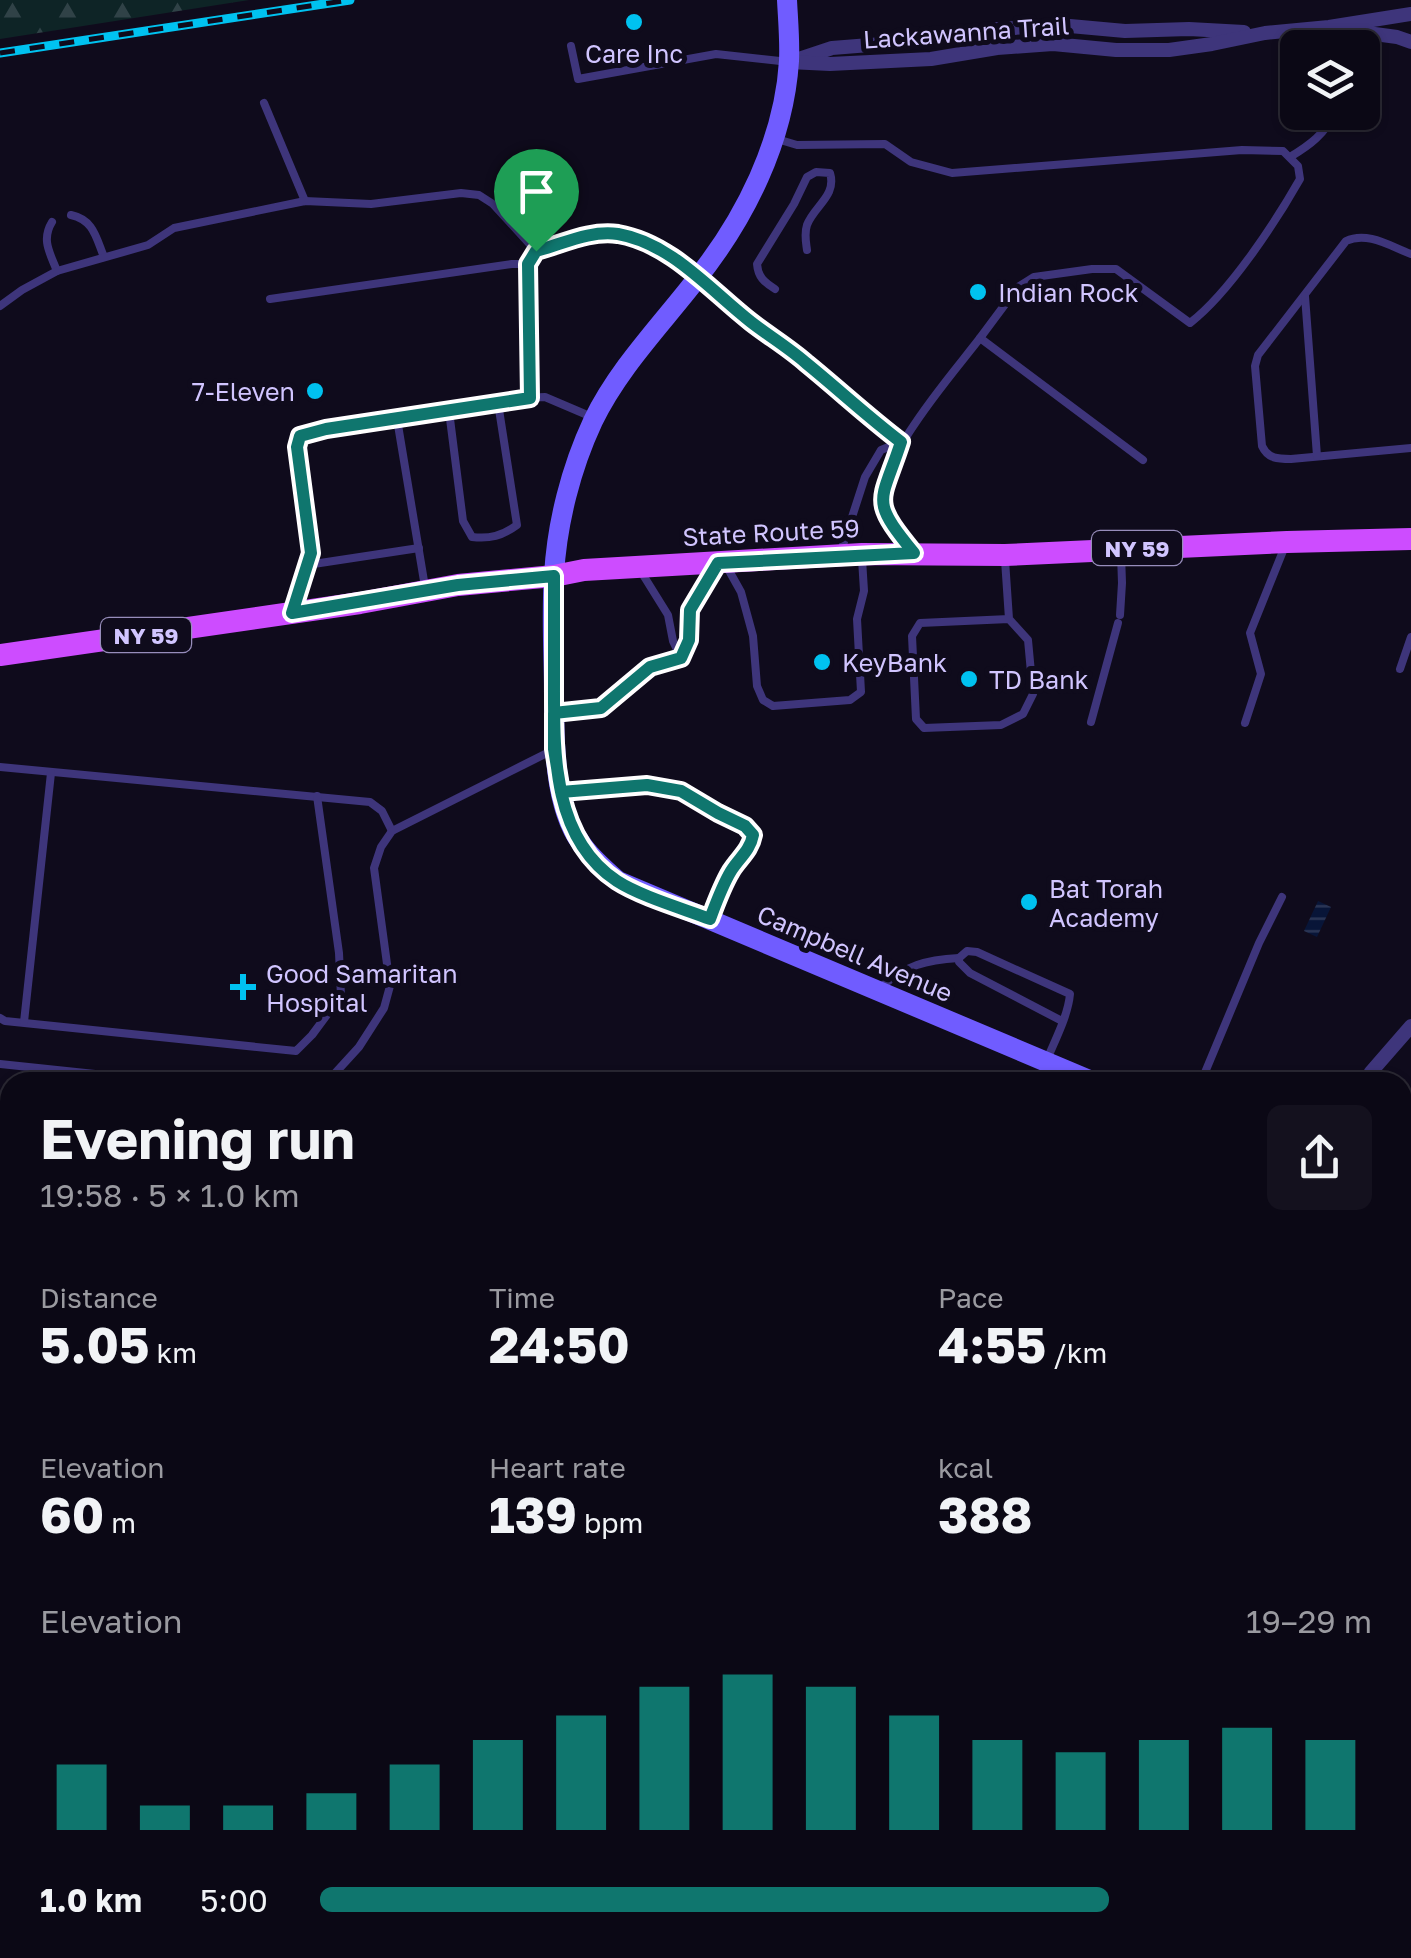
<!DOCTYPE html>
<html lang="en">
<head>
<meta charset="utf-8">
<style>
	:root { --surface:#0b0815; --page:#14111e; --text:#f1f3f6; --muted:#9a9aa0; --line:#2b2934; --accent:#0f766e }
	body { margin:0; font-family:"Golos Text",sans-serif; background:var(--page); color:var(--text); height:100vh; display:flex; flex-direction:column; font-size:38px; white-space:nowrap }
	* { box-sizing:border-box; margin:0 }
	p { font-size:32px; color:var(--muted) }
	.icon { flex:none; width:55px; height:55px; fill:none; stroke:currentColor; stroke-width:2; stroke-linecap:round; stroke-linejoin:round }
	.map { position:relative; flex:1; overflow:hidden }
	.details { position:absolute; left:0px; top:1072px; width:1412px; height:888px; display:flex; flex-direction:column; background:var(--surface); border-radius:30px 30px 0 0; box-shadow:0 2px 8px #0004,0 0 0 2px var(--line) }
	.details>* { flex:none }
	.tools { position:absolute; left:1280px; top:30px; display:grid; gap:20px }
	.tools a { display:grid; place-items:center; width:100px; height:100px; border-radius:15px; background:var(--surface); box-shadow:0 2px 8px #0004,0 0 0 2px var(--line); font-size:50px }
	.pin { position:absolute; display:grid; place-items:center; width:85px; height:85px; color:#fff; margin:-102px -42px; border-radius:50% 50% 50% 0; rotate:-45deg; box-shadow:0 0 10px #0007 }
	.pin .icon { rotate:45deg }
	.round { display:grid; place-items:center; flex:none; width:105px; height:105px; border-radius:15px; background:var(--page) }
	.head { display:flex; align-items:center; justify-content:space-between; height:170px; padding:0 40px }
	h1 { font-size:55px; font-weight:700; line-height:75px }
	.metrics { display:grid; grid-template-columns:repeat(3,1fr); gap:15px; height:170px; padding:10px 40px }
	.metrics div { display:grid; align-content:center }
	.metrics b { font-size:50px; font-weight:700 }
	.metrics small { font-size:28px; font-weight:400 }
	.metrics p { font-size:28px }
	.chart { height:280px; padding:20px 40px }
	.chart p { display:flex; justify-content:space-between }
	.chart svg { width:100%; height:180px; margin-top:10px; stroke:var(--accent); stroke-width:6 }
	ul { padding:0 40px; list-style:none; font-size:32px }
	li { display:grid; grid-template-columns:160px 120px 1fr; align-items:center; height:75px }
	li i { height:25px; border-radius:12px; background:var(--accent) }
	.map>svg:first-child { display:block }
	.forest { fill:url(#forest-firs) }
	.water { fill:url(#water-rules) }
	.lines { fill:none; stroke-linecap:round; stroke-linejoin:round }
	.lane { stroke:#3e357b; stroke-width:8 }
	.street { stroke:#3e357b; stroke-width:14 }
	.secondary { stroke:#705cff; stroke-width:20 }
	.primary { stroke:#cd4cff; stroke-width:22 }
	.rail-casing { stroke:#00c2f0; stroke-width:9 }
	.rail { stroke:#0f0b1c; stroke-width:5; stroke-dasharray:15; stroke-linecap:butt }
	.route-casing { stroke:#fff; stroke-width:20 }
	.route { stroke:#0f766e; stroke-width:12 }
	.poi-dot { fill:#00c2f0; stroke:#0f0b1c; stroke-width:4 }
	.labels { text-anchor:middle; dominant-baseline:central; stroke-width:10; stroke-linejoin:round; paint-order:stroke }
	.shield { fill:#0f0b1c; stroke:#978dbb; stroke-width:2.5 }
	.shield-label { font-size:22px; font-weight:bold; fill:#d1c5ff }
	.street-label { font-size:25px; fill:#d1c5ff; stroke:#0f0b1c }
	.poi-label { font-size:25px; fill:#d1c5ff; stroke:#0f0b1c; text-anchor:start }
</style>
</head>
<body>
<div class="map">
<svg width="1411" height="1958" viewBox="0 0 1411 1958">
	<defs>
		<pattern id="forest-firs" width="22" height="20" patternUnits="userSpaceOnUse" patternTransform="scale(2.5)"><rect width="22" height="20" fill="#0e2426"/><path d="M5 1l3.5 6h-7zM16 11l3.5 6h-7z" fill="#304247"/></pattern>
		<pattern id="water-rules" width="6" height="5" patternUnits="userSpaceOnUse" patternTransform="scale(2.5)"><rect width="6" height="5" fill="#081538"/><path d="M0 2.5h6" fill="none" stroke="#2b3656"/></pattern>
	</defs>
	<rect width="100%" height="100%" fill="#0f0b1c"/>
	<!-- forest -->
	<path class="forest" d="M0,0H249L0,39Z"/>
	<!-- water -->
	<path class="water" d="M1318,901L1331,907L1317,937L1304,931Z"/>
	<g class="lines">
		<!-- lane -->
		<g class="lane">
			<path d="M1329,28L1344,43L1345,48"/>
			<path d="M571,46L578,79L716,54L789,62"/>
			<path d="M264,103L305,201"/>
			<path d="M777,139L797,145L885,144L911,162L952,173L1242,150L1283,151L1298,166L1300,179C1275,223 1229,293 1190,323L1116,269H1092L1034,277L1018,287L980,338L1143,460"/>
			<path d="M1290,157C1310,145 1325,134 1335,112"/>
			<path d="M71,215C94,220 96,238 104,257"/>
			<path d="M52,222C41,240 50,253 57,271"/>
			<path d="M1411,254C1390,246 1367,231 1346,241L1258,355L1255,366L1262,446C1268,459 1278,459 1291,459L1411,448"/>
			<path d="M775,289C764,282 758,277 757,264L794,204L807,177L816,172L830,173C837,196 814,206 807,225C804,234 806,242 807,250"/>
			<path d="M1305,296L1317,456"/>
			<path d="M270,299L512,264H527"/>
			<path d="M0,306L22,290L57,271L148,245L174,228L305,201L371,204L461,193L479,195L493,204L536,251"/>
			<path d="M530,398L527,264L536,251L580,236L614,233L648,241L698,277L749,321L804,361L901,442"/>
			<path d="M449,411L463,521L472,537C490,539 502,536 517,525L498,403"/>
			<path d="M397,419L425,587"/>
			<path d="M911,550C900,536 884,522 883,504C879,456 951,376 980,338"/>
			<path d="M841,551L865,477L881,450L901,442"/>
			<path d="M1005,560L1009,619L1028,640L1033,694L1023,714L1001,725L924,728L916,719L912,636L920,623L1009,619"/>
			<path d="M307,565L419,548"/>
			<path d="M727,567L741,592L753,636L757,686L763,700L773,706L850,700L861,692L857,619L864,591L862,559"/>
			<path d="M640,570L668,615L673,641L681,658L689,640L690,610L715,569"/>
			<path d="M294,609L311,553L297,447L300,436L326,429L493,405L523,398L545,397L592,417"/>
			<path d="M1120,615L1122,583L1121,554"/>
			<path d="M1400,669L1411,637"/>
			<path d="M557,713L601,708L650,667L681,658"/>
			<path d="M1091,722L1118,623"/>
			<path d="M1245,723L1261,674L1250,633L1285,546"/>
			<path d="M0,767L370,802L382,811L392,831"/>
			<path d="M561,792L647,785L681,791L718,813L745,825L753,835C750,851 740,857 731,870C722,885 717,901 711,917"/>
			<path d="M881,987C907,965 925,960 959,958"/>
			<path d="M0,1018L5,1021L296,1051L312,1035L341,996L339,953L317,796"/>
			<path d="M24,1022L51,773"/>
			<path d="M1046,1062C1055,1040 1068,1016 1070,994L977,952L967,951L959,958V962L970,973L1062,1021"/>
			<path d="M0,1064L171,1082"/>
			<path d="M327,1082L359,1047L384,1008L390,986L374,868L381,847L392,831L551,751"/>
			<path d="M1201,1082L1259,943L1282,897"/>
			<path d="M1402,1655L1411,1658"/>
			<path d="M882,1958V1950"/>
		</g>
		<!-- street -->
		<g class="street">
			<path d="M1345,30L1397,37L1411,42"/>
			<path d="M799,59L832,48L932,40L998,29L1059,25L1125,31L1189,29L1244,32"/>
			<path d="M789,62L830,64L931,59L997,48L1053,44L1116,50H1169L1212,44L1265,33L1329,27L1411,14"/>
			<path d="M1366,1082L1371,1072L1411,1026"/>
			<path d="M1402,1522H1411"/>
			<path d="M1402,1564L1411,1547"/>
			<path d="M1402,1641L1411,1624"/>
			<path d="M1402,1896L1411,1899"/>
			<path d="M590,1950L599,1958"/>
			<path d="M1063,1950V1958"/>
			<path d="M0,1953L6,1958"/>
			<path d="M136,1958L148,1950"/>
			<path d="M1236,1958L1240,1950"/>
			<path d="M1358,1958L1362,1950"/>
		</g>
		<!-- secondary -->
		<g class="secondary">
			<path d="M787,0C788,20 790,41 789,61C784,141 745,219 695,281C660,326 618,369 593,421C571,468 557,523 554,575C551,615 554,656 554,696C554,740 554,807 581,843C591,858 605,869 618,881L1094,1082"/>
			<path d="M1402,1218L1411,1222"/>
		</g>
		<!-- primary -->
		<path class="primary" d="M0,655L360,603L458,585L554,576L584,570L862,554L1005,555L1287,542L1411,539"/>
		<!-- rail casing -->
		<g class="rail-casing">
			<path id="rail" d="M0,53L350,0"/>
		</g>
		<!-- rail -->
		<use href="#rail" class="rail"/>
	</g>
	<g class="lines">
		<!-- route casing -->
		<g class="route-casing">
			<path id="route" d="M536,251L528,264L530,398L326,429L300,436L297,447L311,553L292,613L458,585L554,576C554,612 554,648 554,684C554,753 552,838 617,881C640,896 684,909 710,919C716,903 722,886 731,871C739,858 750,851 753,835L745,826L718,813L681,791L647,785L561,792L554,749V713L601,708L650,667L681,658L689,640L690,610L718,563L914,553C869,498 881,504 901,442C868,417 838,389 806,363C789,348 769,336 751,322C710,290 671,243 618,234C589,230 563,244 536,251"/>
		</g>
		<!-- route -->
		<use href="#route" class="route"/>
	</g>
	<!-- markers -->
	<g class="poi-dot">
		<circle cx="634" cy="22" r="10"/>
		<circle cx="978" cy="292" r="10"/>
		<circle cx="315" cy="391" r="10"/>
		<circle cx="822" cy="662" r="10"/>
		<circle cx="969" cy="679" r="10"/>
		<circle cx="1029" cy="902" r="10"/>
		<path d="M238 972h10v10h10v10h-10v10h-10v-10h-10v-10h10z"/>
	</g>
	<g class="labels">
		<!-- shield labels -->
		<g class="shield">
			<rect x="1092" y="531" width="90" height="34" rx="8"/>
			<rect x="101" y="618" width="90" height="34" rx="8"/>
		</g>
		<g class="shield-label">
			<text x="1137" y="548">NY 59</text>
			<text x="146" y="635">NY 59</text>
		</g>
		<!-- street labels -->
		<g class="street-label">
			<text transform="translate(966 32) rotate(-4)">Lackawanna Trail</text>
			<text transform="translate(771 532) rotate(-3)">State Route 59</text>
			<text transform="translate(855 953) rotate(23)">Campbell Avenue</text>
		</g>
		<!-- poi labels -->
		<g class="poi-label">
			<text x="634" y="53" text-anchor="middle">Care Inc</text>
			<text x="998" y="292">Indian Rock</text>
			<text x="295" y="391" text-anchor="end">7-Eleven</text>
			<text x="842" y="662">KeyBank</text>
			<text x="989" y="679">TD Bank</text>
			<text x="1049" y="888">Bat Torah<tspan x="1049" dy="29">Academy</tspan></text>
			<text x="266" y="973">Good Samaritan<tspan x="266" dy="29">Hospital</tspan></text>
		</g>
	</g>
</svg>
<div class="tools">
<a><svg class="icon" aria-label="layers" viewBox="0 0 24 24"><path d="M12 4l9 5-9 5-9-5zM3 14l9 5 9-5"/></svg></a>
</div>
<div class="pin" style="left:536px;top:251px;background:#1e9e55"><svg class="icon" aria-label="arrive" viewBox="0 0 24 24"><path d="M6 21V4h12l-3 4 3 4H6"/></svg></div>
<section class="details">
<div class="head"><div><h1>Evening run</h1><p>19:58 · 5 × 1.0 km</p></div><a class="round"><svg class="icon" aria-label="share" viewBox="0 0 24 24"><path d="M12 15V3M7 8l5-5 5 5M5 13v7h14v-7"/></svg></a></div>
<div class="metrics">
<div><p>Distance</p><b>5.05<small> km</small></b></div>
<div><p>Time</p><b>24:50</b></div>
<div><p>Pace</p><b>4:55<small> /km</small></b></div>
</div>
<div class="metrics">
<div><p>Elevation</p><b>60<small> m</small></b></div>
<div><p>Heart rate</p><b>139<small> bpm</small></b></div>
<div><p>kcal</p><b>388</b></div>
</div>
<div class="chart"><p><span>Elevation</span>19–29 m</p>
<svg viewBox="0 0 160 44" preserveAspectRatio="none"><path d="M5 44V28M15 44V38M25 44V38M35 44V35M45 44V28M55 44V22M65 44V16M75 44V9M85 44V6M95 44V9M105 44V16M115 44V22M125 44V25M135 44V22M145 44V19M155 44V22"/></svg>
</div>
<ul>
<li><b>1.0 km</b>5:00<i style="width:75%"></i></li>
</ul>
</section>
</div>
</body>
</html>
